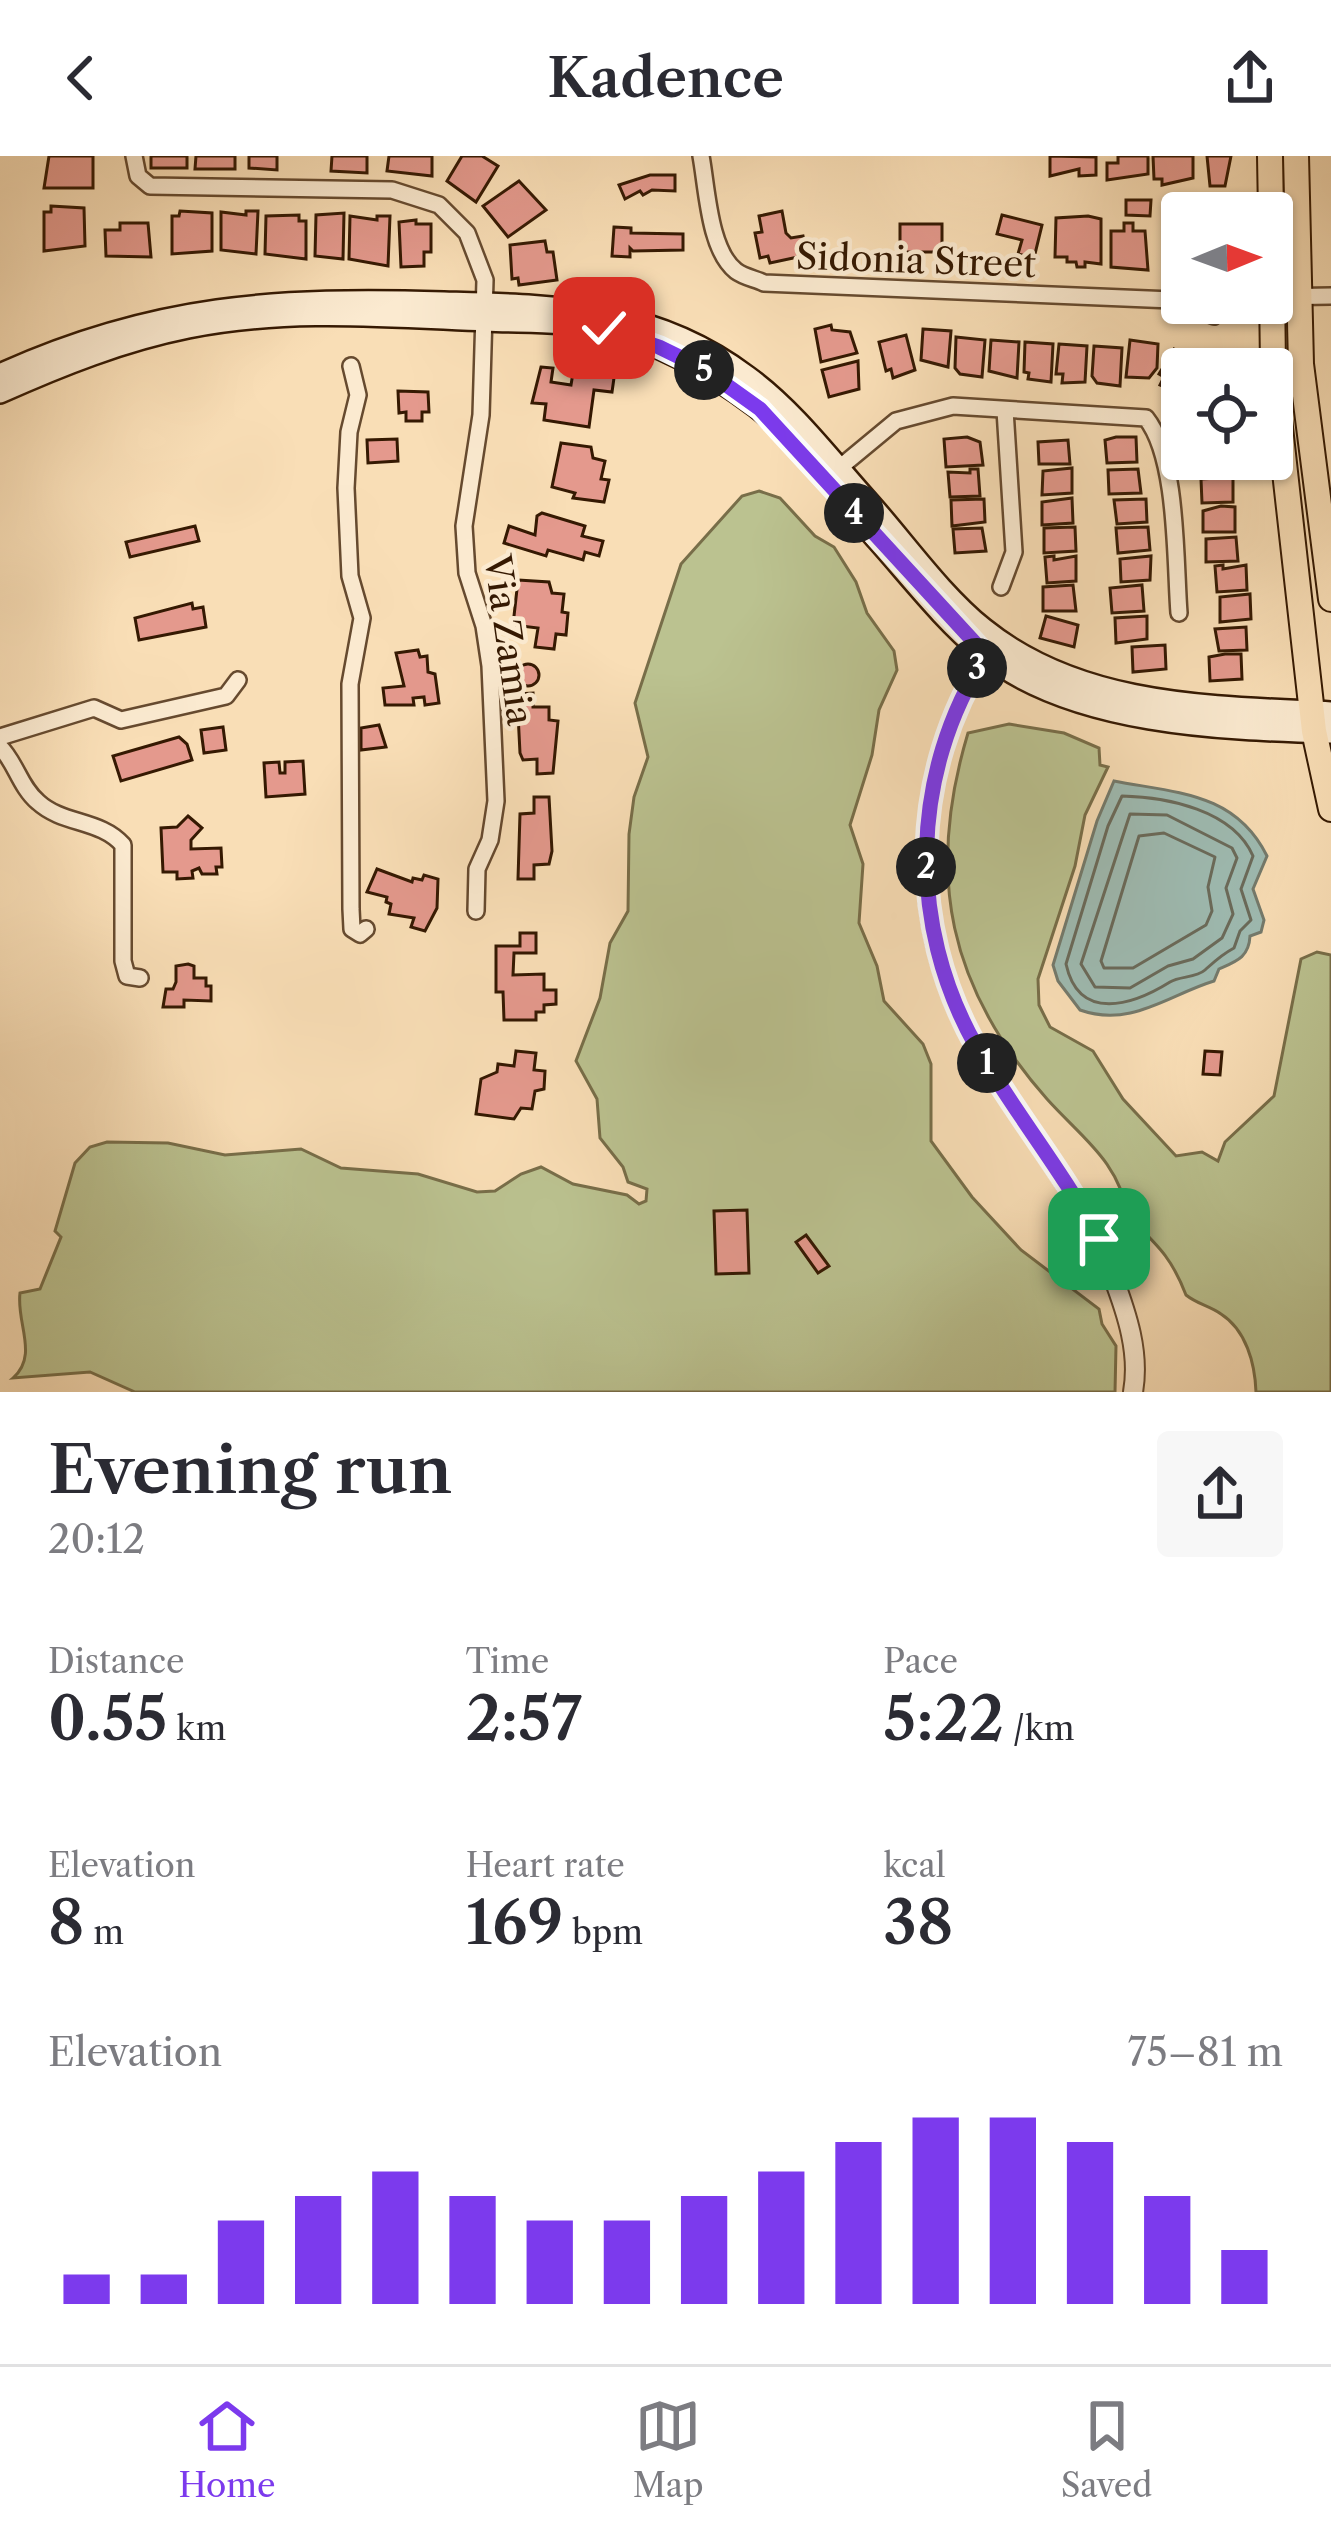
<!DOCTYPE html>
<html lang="en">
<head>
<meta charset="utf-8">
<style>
	:root { --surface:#fff; --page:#f7f7f7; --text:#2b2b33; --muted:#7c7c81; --line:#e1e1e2; --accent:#7c3aed }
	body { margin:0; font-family:"Libre Caslon Text",serif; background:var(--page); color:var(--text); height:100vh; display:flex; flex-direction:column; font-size:45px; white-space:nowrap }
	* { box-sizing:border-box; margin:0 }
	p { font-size:39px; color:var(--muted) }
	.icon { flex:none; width:66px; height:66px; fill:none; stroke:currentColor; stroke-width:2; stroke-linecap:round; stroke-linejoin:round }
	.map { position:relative; height:1236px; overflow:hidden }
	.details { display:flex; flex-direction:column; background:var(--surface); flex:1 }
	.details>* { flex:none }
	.needle { width:78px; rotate:89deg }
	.tools { position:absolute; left:1161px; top:36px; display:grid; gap:24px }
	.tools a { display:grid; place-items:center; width:132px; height:132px; border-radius:12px; background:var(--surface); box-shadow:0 3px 9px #0004; font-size:60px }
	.pin { position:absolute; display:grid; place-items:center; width:102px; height:102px; color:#fff; margin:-51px; border-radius:24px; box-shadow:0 6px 18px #0006 }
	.km { position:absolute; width:60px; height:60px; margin:-30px; border-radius:50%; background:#222; color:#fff; font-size:33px; line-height:60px; text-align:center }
	.round { display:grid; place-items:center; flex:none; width:126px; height:126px; border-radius:12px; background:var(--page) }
	.headline { display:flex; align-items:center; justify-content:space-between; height:204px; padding:0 48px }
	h1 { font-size:66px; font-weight:600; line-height:90px }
	.metrics { display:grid; grid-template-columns:repeat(3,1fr); gap:18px; height:204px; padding:12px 48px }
	.metrics div { display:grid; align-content:center }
	.metrics b { font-size:60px; font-weight:600 }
	.metrics small { font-size:33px; font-weight:400 }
	.metrics p { font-size:33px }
	.chart { height:336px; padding:24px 48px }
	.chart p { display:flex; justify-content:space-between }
	.chart svg { width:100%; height:216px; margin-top:12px; stroke:var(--accent); stroke-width:6 }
	header { display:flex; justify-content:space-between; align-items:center; height:156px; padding:0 48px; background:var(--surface); font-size:54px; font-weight:600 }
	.dock { display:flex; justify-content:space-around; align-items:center; height:168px; border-top:3px solid var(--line); background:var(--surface); font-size:33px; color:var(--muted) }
	.dock a { display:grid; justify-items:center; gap:6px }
	.dock .active { color:var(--accent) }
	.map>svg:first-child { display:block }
	.green { fill:#bbc290; stroke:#786e49; stroke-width:3 }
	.water { fill:#9ebbb2; stroke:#747a6c; stroke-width:3 }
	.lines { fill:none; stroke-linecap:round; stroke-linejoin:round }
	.shore { stroke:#6a6a5a; stroke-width:3 }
	.building { fill:#e4998d; stroke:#351902; stroke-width:3 }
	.minor-casing { stroke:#664a2f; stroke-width:20 }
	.tertiary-casing { stroke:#664a2f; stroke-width:22 }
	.secondary-casing { stroke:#351902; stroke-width:26 }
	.primary-casing { stroke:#351902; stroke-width:28 }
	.minor { stroke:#fbead0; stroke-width:15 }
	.tertiary { stroke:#fbead0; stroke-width:18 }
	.secondary { stroke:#fbead0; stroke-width:21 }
	.primary { stroke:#f9deb6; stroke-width:24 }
	.route-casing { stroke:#fff; stroke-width:24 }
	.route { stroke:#7c3aed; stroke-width:15 }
	.labels { text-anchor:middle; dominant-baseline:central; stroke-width:9; stroke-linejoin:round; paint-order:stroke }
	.street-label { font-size:36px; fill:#351902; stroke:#fbead0 }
</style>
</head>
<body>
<header><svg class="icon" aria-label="back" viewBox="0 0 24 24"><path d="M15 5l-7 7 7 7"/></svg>Kadence<svg class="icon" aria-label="share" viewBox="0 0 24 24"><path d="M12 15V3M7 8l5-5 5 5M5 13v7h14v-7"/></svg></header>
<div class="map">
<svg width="1331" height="1236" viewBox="0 0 1331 1236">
	<rect width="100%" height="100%" fill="#f9deb6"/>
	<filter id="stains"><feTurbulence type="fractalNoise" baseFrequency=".00167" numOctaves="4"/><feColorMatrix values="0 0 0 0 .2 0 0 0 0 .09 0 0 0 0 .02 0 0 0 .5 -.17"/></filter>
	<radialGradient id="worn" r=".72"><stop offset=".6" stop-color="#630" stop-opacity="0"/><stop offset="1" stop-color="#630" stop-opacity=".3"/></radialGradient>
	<!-- green -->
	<g class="green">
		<path d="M759,335L780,342L815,380L834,391L856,426L867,457L894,495L897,514L879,554L872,599L850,669L863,708L859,767L877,810L884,845L923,888L931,908V985L972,1041L1021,1094L1099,1153L1102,1168L1116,1190L1115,1236H135L90,1216L13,1222C39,1199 16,1167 20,1137L40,1133L61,1081L55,1075L75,1007L90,991L107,986L168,987L225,999L301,993L341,1012L418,1018L477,1036L495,1035L521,1018L541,1011L573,1028L627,1039L639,1048L646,1045L647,1033L628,1026L623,1011L600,982L597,943L576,905L600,842L610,787L628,755L629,678L634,641L648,601L635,547L681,408L742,340Z"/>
		<path d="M1009,568L1064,577L1099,592L1100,609L1108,611L1085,659L1075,710L1038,823L1039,849L1050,871L1093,895L1123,943L1176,1000L1202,996L1218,1005L1225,986L1274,940L1301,803L1317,796L1331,799V1236H1256C1255,1207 1246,1174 1221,1158C1210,1150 1197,1148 1186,1139C1171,1100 1157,1089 1128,1060C1119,1005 1082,982 1047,943C949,832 925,720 968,577Z"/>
	</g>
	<!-- water -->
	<path class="water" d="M1114,625C1176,637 1235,636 1267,700L1253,733L1264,764L1261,776L1250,780C1249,801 1237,805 1219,813L1214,825C1168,839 1131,872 1080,854L1058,825L1053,809L1097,665Z"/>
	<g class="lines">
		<!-- shore -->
		<g class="shore">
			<path d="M1122,640C1167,641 1233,654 1253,700L1241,733L1251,764L1240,775L1234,792C1221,799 1215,805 1205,814C1196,822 1180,820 1170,826C1133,849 1079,867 1066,808L1108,670Z"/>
			<path d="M1130,658L1167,659L1232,692L1237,702L1226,732L1233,758L1222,782L1193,803L1168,810L1130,832L1095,831L1081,808Z"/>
			<path d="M1164,677L1215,701L1208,731L1212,755L1206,769L1133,812H1104L1101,805L1139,680Z"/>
		</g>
	</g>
	<!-- building -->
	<g class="building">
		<path d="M49,0H93V32H44Z"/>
		<rect x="151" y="0" width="36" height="12"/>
		<path d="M196,0H235V13H195Z"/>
		<path d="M249,0H277V14L249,12Z"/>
		<path d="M332,0H367V17L331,15Z"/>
		<path d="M389,0H432V20L387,15Z"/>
		<path d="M462,0H482L498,10L476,46L447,25Z"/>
		<path d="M1050,0L1096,1V19L1079,20V13L1050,20Z"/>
		<path d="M1118,0H1148V18L1107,24V7H1118Z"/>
		<path d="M1153,0H1193V22L1162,29V23H1154Z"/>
		<path d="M1207,0H1231L1225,30H1210Z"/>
		<path d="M650,19H675V35L652,34L643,39L640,35L625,43L619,29Z"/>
		<path d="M519,25L546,54L508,81L483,50Z"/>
		<path d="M1188,40L1222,41L1221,57H1188Z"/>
		<path d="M1126,44H1151L1150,60L1126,59Z"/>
		<path d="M51,50L84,52L85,90L44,95V56H51Z"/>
		<path d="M180,55L212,57V95L172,98V60H179Z"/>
		<path d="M246,55H258L256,98L221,94V56L246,59Z"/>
		<path d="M782,55L786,77L791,82L803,80L807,99L770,107L768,100L760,102L755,77L762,76L759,60Z"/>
		<path d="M344,57L343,103L315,100L316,59Z"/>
		<path d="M299,59V65H306V103L265,98L266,60Z"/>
		<path d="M1002,59L1042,69L1034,102L1018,98L1022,84L997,78Z"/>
		<path d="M350,60L377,64V60H390L388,110L349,103Z"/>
		<path d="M1088,60L1101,63V108L1085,106V111H1077L1076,106H1067V101H1055L1056,62Z"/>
		<path d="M416,64V68H431V96H424V110L401,111L399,66Z"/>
		<path d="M120,67H148L151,101L106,100L105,74H120Z"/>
		<path d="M1124,67H1133V75H1145L1148,114L1111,111V75H1124Z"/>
		<rect x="900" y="68" width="42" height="28"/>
		<path d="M614,71L631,72V77L683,78V94L633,95L630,92V101L612,100Z"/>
		<path d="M545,85L547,96H553L557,124L519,129L518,122L512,123L510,89Z"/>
		<path d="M831,169L832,174L850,176L857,197L821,206L815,173Z"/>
		<path d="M923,173L951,175L948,211L921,204Z"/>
		<path d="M906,179L915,214L893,222L891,213L886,215L879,186Z"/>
		<path d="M956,181L985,184L982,221L960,218L955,212Z"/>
		<path d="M991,184L1019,186L1017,222L989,215Z"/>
		<path d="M1130,184L1158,188L1157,212L1149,222L1126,221Z"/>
		<path d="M1025,186L1053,188L1051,226L1028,223L1029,217L1024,216Z"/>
		<path d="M1059,188L1087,190L1085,226L1062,227L1063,218H1056Z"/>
		<path d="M1094,190L1122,192L1120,230L1097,227L1092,220Z"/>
		<path d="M1174,193L1199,206L1195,213H1182L1181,238L1160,229L1164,221L1159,218Z"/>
		<path d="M858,205L859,233L829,241L822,214Z"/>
		<path d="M541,211L553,212L551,226L571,229L573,217L581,218L582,214L614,222L612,236L594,234L589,271L544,264L546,248L532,247Z"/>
		<path d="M398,235L428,236L429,256H422V265H406V256L399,257Z"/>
		<path d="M967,281L980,286L983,309L946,311L944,283Z"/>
		<path d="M1116,281H1136L1137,306L1107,307L1105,284Z"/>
		<path d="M397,283L398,305L368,307L367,284Z"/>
		<path d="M1068,284L1070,308H1039L1038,286Z"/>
		<path d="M561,287L591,291L593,302L605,305L601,323L609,324L604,346L573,342L575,337L552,331Z"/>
		<path d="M1195,303H1226L1227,317L1198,319Z"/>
		<path d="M1072,312V337L1042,339L1043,315Z"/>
		<path d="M970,313H978L980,340L950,341L948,316L970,317Z"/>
		<path d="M1138,313L1141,337L1109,338L1108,314Z"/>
		<path d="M1233,321V346L1202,347L1201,323Z"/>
		<path d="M1072,342L1073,367L1042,369V346Z"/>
		<path d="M984,343L985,366L952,370L951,344Z"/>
		<path d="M1146,343L1147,366L1117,368L1114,344Z"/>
		<path d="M1221,350L1235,351V376H1203V355Z"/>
		<path d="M542,357L585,370L582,380L603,385L599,400L585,396L583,404L548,394L546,400L504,387L509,370L535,379L537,360Z"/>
		<path d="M195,370L199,385L130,401L126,386Z"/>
		<path d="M1075,371L1076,395L1044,397V372Z"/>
		<path d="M1148,371L1150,394L1118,397L1116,372Z"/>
		<path d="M982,372L986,395L955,397L953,373Z"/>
		<path d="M1236,381L1238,405L1206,406V383Z"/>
		<path d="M1054,400V404L1076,400V425L1047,427L1045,401Z"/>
		<path d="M1151,400L1150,424L1121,426L1120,403Z"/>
		<path d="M1223,409V413L1246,409L1247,434L1217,436L1215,410Z"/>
		<path d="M518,424L549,426L552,437L564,438L562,456L568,457L566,479L556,478L554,493L535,491L538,472L513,469Z"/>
		<path d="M1073,429L1076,455H1043V431Z"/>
		<path d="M1142,429L1144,455L1112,457L1110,432Z"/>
		<path d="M1250,438L1251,463L1220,466V441Z"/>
		<path d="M192,447L193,453L203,451L206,471L139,484L135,462Z"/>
		<path d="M1046,460L1078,469L1074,491L1040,482Z"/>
		<path d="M1147,460V483L1116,487L1115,462Z"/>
		<path d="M1246,471L1247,494L1219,495L1215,473Z"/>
		<path d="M1165,489L1166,513L1133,516L1132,491Z"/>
		<path d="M418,494L420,501L427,500L428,516L435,518L439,547L425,549L424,541L413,542L414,549H385L383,532L404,530L396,497Z"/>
		<path d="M1225,498H1241L1242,523L1210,525L1209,501Z"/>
		<circle cx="528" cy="519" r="11"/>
		<path d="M533,537V551H549V564L558,565L553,617L537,618V603L523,604L520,597L517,538Z"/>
		<path d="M379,569L386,591L361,594V572Z"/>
		<path d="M223,571L226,594L204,597L201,574Z"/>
		<path d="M179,581L187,588L192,604L121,625L113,600Z"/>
		<path d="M303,605L305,638L266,641L264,607L279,606L280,617H285V606Z"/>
		<path d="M534,641H549L552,695L549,708L534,709V723H518L520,658L534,657Z"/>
		<path d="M188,660L202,672L191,684V693L221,692L222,711H216L217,718H202L199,712L192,715L193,722L177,723V716H163L161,672L177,671Z"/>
		<path d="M377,713L412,726L413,722L422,724L424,719L438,723L437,752L425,775L411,771L414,762L389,758L391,748L386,746L387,741L367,736Z"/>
		<path d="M520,777H536V797H514L513,819L544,818V834H556V848L544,849V856H536V864H504L503,836H496V790H520Z"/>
		<path d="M188,808L194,810V822H206V830H211V845L184,844V851H163L166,833H173L176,826V810Z"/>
		<path d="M516,895L536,897L534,914L545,915L544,933L535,935L532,953L521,952L514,963L476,958L481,923L497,916L498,908L514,910Z"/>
		<path d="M1205,895L1222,896L1220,919L1203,918Z"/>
		<path d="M747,1054L749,1117L716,1118L714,1055Z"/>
		<path d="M806,1079L829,1110L818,1117L796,1086Z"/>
	</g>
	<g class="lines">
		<!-- minor casing -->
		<g class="minor-casing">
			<g id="minor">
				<path d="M134,0L138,20L150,30L392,34L439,49L467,77L485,124L481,259L464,370L467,417L484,470L490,510L496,645L490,684L477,713L476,755"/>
				<path d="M701,0C707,32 709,94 736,115C744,121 756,123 764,127L1172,144L1214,160"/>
				<path d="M1272,141L1331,140"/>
				<path d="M351,210L358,239L349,276L346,332L350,420L362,462L350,528L351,753L352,773L360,778L366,773"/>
				<path d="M832,318L896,265L953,250L1146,262C1178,302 1175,406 1179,457"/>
				<path d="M1001,431L1014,396L1005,254"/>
				<path d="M0,581L94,552L121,564L226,540L238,524"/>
				<path d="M0,591C15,605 20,631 38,646C63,669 100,663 123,689V805L127,820L140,822"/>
			</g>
		</g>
		<!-- tertiary casing -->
		<g class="tertiary-casing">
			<path id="tertiary" d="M992,490C912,609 904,761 974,887C1019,967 1081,1034 1113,1121C1127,1158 1140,1197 1133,1236"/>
		</g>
		<!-- secondary casing -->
		<g class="secondary-casing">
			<g id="secondary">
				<path d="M0,219C154,149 278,142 444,147C556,150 653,150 747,221C795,256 833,308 873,352C908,392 942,440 983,473C1081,552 1212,551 1331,557"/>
				<path d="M0,236C60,209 123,184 188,171C286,151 388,160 486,164C525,166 566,164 604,173C660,186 710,215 756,250C802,285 839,340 878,384C912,422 944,464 983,496C1071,568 1222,573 1331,576"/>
			</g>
		</g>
		<!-- primary casing -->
		<g class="primary-casing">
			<g id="primary">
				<path d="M1270,0L1271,57"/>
				<path d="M1296,0L1301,208L1331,443"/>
				<path d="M1272,135L1273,209L1314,575L1331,653"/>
			</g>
		</g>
		<!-- minor -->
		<use href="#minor" class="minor"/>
		<!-- tertiary -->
		<use href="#tertiary" class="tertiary"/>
		<!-- secondary -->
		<use href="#secondary" class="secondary"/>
		<!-- primary -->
		<use href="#primary" class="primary"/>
	</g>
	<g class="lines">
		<!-- route casing -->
		<g class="route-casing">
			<path id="route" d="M604,172L659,191L704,213L760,253L986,499C910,617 907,768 976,890C1014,956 1063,1015 1099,1083"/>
		</g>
		<!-- route -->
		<use href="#route" class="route"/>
	</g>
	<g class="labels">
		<!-- street labels -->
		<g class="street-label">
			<text transform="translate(916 104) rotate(2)">Sidonia Street</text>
			<text transform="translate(509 484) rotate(82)">Via Zamia</text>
		</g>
	</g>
	<rect width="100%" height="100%" filter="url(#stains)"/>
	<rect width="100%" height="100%" fill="url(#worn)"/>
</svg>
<div class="tools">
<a><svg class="needle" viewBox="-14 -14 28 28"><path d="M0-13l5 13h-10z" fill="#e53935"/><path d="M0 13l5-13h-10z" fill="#7c7c81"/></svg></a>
<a><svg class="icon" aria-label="locate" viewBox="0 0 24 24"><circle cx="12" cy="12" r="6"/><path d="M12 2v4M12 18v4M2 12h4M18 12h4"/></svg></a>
</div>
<div class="pin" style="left:1099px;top:1083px;background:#1e9e55"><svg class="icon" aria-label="arrive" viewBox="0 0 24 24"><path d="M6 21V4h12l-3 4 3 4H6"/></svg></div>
<div class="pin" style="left:604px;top:172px;background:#d93025"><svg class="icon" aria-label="check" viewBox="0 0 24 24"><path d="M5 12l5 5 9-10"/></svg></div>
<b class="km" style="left:987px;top:907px">1</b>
<b class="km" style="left:926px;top:711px">2</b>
<b class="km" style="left:977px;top:512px">3</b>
<b class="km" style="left:854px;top:357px">4</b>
<b class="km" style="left:704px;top:214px">5</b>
</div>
<section class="details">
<div class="headline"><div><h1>Evening run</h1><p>20:12</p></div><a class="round"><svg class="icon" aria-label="share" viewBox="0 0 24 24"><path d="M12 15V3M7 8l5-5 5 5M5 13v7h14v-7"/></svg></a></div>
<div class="metrics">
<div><p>Distance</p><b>0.55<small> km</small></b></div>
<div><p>Time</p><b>2:57</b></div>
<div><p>Pace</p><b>5:22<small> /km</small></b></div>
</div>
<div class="metrics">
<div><p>Elevation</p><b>8<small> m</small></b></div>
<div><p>Heart rate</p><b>169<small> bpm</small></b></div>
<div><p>kcal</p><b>38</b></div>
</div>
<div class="chart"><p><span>Elevation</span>75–81 m</p>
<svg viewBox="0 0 160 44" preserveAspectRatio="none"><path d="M5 44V38M15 44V38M25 44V27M35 44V22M45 44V17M55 44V22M65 44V27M75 44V27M85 44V22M95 44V17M105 44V11M115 44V6M125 44V6M135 44V11M145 44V22M155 44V33"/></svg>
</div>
</section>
<nav class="dock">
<a class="active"><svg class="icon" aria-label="home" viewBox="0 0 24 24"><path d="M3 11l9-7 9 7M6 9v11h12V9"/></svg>Home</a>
<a><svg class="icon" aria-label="map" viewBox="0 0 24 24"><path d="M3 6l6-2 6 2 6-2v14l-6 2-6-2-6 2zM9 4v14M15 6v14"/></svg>Map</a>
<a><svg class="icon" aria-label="saved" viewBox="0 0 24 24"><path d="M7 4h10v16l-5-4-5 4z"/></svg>Saved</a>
</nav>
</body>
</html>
